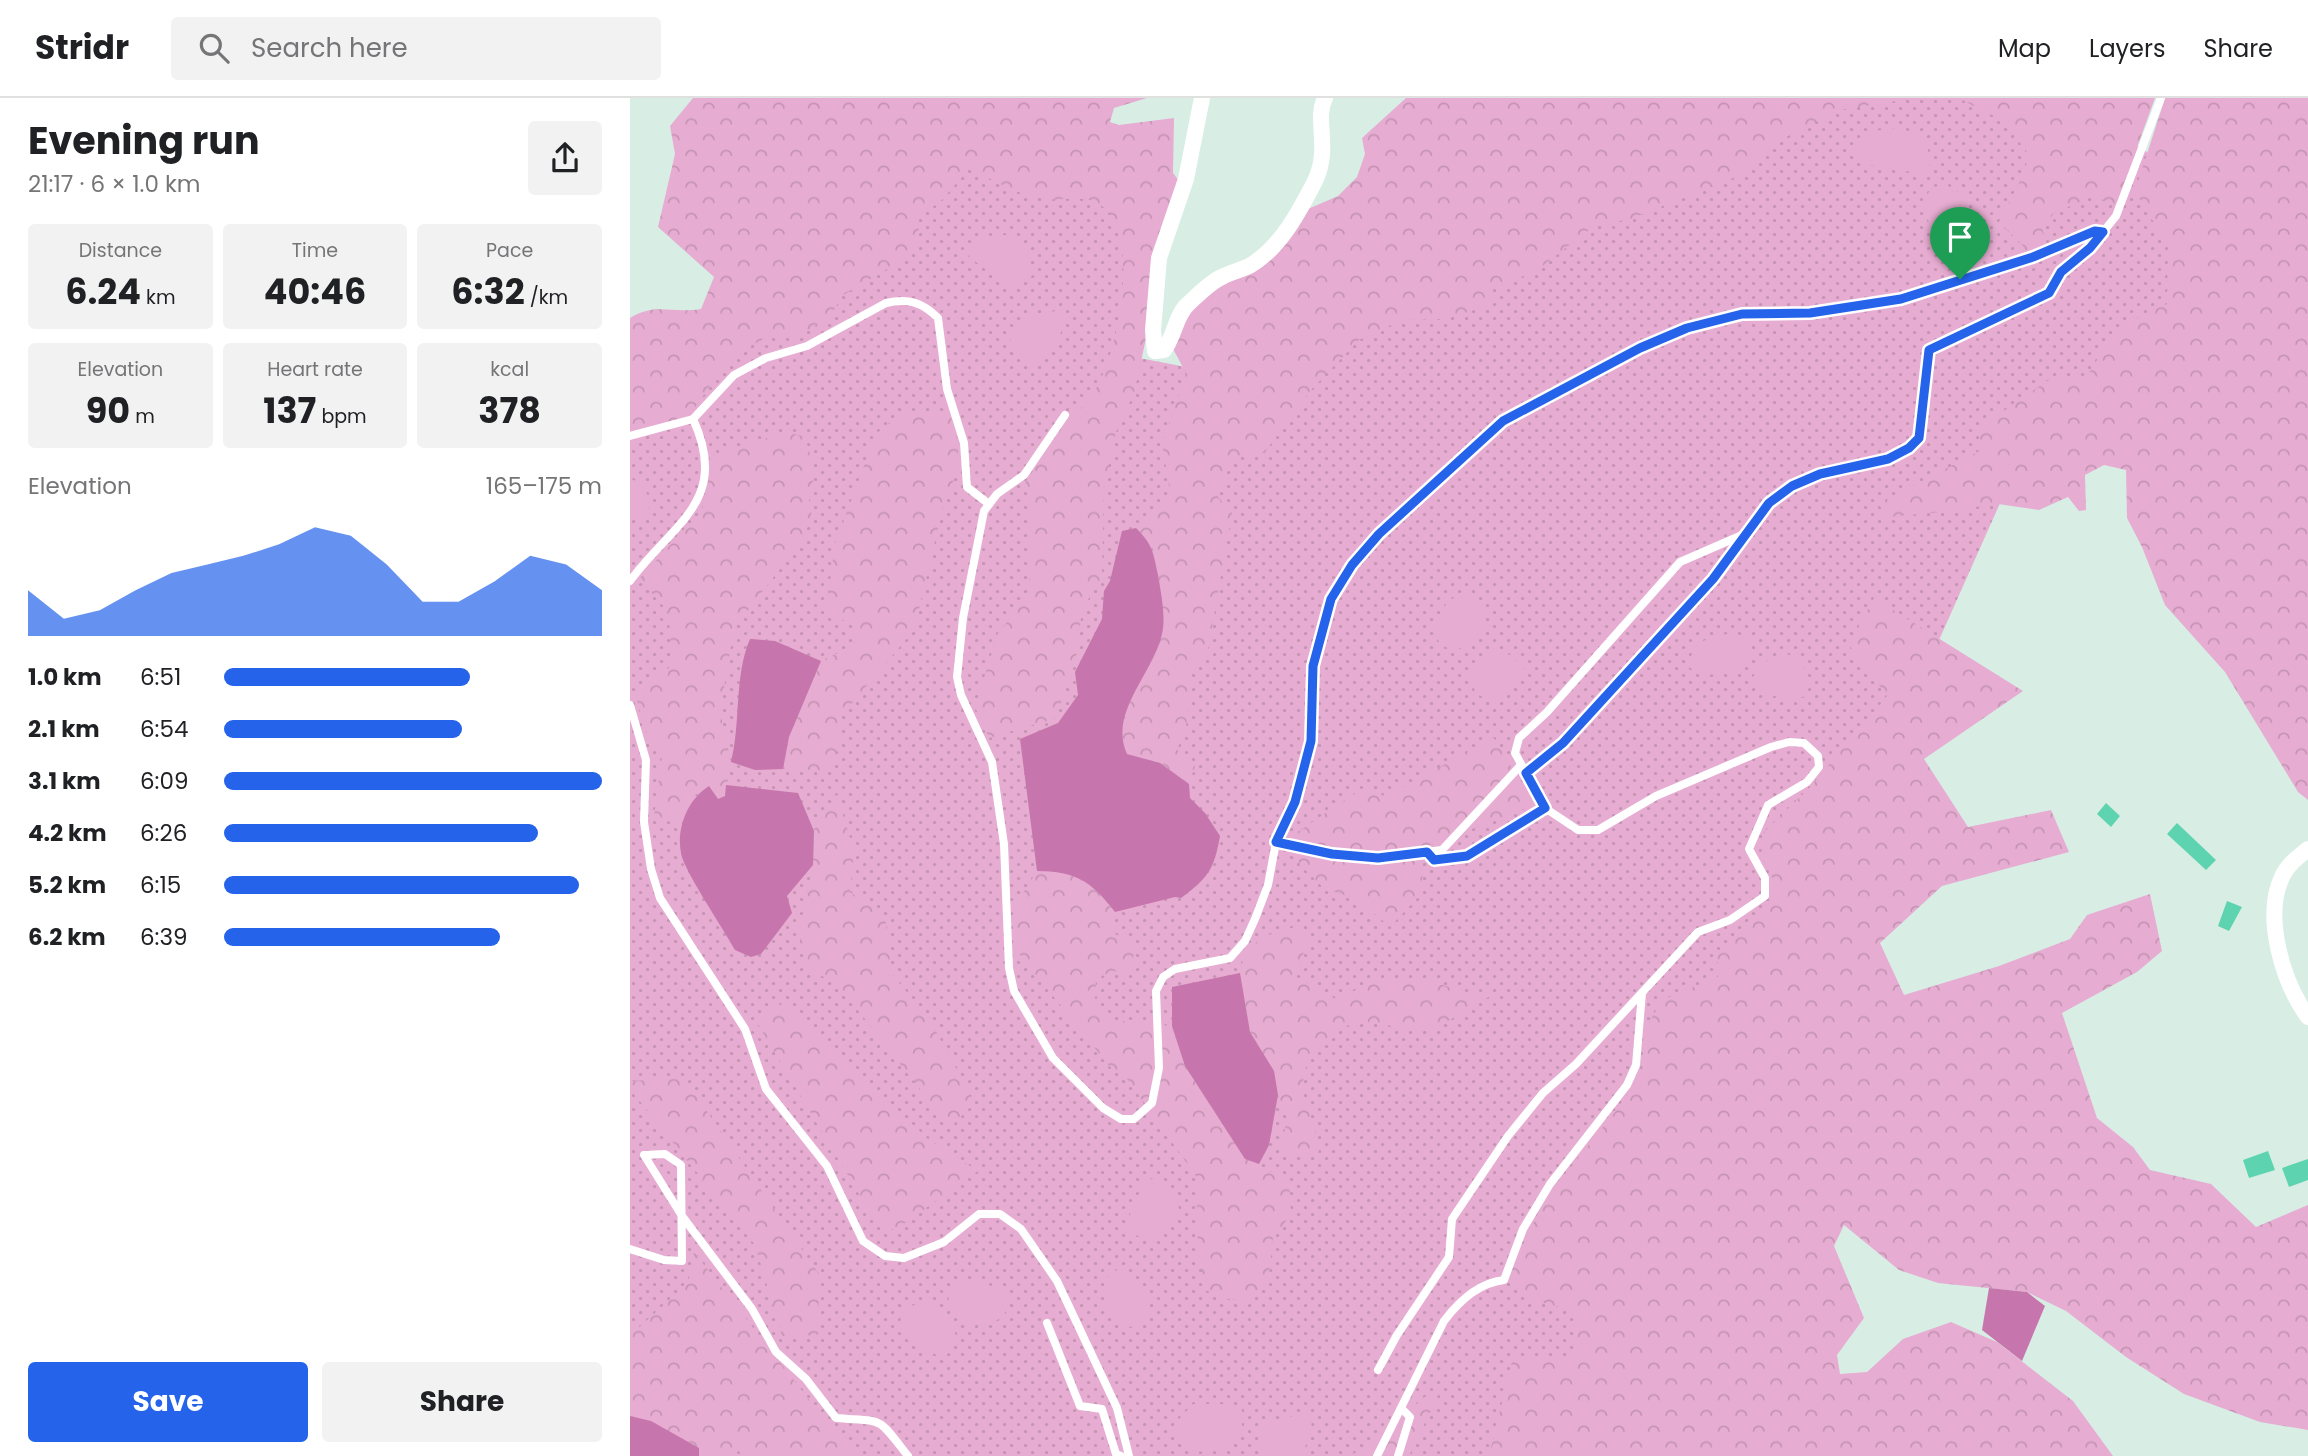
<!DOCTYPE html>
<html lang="en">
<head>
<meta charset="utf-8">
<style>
	:root { --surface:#fff; --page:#f2f2f2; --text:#202124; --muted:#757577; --line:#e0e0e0; --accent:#2563eb }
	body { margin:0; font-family:Poppins,sans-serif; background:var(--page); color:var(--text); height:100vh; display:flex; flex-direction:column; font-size:26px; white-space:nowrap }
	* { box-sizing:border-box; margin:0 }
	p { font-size:23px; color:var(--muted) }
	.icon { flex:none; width:38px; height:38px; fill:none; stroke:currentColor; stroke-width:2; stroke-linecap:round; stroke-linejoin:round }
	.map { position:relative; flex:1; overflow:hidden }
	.sheet { display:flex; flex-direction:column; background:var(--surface); width:630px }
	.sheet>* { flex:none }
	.pin { position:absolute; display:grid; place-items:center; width:60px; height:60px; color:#fff; margin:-72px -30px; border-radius:50% 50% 50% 0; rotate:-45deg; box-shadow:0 0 7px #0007 }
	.pin .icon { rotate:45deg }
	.round { display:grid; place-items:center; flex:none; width:74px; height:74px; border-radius:7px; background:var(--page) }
	.headline { display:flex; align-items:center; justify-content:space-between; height:119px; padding:0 28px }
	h1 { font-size:38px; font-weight:700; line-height:52px }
	.stats { display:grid; grid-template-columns:repeat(3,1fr); gap:10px; height:119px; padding:7px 28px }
	.stats div { display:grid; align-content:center; border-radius:7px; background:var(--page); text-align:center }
	.stats b { font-size:35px; font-weight:700 }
	.stats small { font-size:19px; font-weight:400 }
	.stats p { font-size:19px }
	.chart { height:196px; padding:14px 28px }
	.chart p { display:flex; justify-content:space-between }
	.chart svg { width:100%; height:126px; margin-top:7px; fill:var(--accent); opacity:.7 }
	.button { display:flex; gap:14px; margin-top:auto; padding:14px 28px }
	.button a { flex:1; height:80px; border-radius:7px; background:var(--accent); color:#fff; font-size:28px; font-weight:700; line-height:80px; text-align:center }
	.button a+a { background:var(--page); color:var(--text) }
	ul { padding:0 28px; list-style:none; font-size:23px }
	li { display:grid; grid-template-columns:112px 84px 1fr; align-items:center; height:52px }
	li i { height:18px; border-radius:9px; background:var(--accent) }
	header { display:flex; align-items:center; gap:42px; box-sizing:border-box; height:98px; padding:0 35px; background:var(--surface); border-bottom:2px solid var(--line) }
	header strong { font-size:33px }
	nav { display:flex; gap:38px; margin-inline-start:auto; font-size:24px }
	.search { width:490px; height:63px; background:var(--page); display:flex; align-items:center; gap:18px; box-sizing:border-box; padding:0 24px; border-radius:7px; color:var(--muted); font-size:26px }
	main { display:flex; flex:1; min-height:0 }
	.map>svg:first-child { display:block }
	.grass { fill:url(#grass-dots) }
	.forest { fill:url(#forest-crowns) }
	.garden { fill:#e6acd1 }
	.water { fill:#c676ac }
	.building { fill:#5dd4af }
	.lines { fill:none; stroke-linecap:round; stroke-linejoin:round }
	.lane { stroke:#fff; stroke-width:8 }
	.street { stroke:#fff; stroke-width:16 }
	.route-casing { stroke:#fff; stroke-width:14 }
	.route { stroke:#2563eb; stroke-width:9 }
</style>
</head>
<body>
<header>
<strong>Stridr</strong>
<div class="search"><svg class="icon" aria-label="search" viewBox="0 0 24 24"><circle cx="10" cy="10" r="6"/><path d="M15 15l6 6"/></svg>Search here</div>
<nav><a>Map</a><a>Layers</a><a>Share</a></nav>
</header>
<main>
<section class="sheet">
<div class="headline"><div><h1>Evening run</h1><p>21:17 · 6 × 1.0 km</p></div><a class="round"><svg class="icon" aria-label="share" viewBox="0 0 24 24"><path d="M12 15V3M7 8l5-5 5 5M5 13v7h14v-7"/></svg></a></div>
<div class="stats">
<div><p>Distance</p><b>6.24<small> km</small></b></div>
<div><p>Time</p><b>40:46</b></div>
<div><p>Pace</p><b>6:32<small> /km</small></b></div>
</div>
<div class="stats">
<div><p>Elevation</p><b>90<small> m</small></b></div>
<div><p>Heart rate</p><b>137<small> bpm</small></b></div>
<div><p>kcal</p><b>378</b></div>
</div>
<div class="chart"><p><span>Elevation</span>165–175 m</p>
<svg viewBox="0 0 160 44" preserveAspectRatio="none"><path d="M0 44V28L10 38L20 35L30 28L40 22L50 19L60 16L70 12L80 6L90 9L100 19L110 32L120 32L130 25L140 16L150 19L160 28V44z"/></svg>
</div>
<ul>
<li><b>1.0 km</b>6:51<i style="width:65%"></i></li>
<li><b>2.1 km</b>6:54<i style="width:63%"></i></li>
<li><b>3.1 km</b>6:09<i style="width:100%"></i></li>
<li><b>4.2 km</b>6:26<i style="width:83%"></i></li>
<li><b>5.2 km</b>6:15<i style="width:94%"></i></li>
<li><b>6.2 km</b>6:39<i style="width:73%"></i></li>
</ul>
<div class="button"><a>Save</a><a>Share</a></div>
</section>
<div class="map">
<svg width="1678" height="1358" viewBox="0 0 1678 1358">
	<defs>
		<pattern id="grass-dots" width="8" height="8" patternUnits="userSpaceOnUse" patternTransform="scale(1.75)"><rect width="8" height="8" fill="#e6acd1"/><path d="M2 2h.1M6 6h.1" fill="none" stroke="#c594b3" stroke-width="1.8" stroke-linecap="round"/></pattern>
		<pattern id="forest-crowns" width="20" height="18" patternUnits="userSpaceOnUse" patternTransform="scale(1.75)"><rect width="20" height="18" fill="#e6acd1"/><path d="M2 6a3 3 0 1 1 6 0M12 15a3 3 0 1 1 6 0" fill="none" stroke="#c594b3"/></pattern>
	</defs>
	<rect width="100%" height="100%" fill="#d8eee5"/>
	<!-- grass -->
	<path class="grass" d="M1181,0H1433L1562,83L1560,232L1387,367L1076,1065L915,1358H0V294L339,53L479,93L503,129L499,258L645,286Z"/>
	<!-- forest -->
	<g class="forest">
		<path d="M63,0H517L484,10L480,24L489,27L544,20L543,75L549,83L523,157L515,245L504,295L486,334L474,387L472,478L452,512L446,560L426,620L359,640L345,609L368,535L399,497L401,419L395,385C408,366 420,346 434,327C442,316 456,308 463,296C488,258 514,133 468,105C455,97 430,103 415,101C389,97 362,83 341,69L310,104L289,118L288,153L213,197L199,220L166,240L137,239L100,259L64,311L51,322L12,330L0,327V220C27,204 40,216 71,211L84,179L28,129L45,56L40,28Z"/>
		<path d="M776,0H1285L1210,12L1152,41L1106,79L1000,121L964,128L906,173L864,190L855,209L814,221L772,222L729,242L681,292L635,354L602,361L588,399L602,415L578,552L562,576L556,629L547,652L565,668L559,686L530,665L497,656L490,641L500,604L532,535L529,484L522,446L506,430L540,394L532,346L556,275L542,249L556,209L623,167L671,114L708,98L727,79L735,56L732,40Z"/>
		<path d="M1328,0H1525L1486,107L1464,98L1424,115L1412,130L1416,145L1398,153L1369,124L1393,77L1399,57L1374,23Z"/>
		<path d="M1535,0H1678V702L1668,694L1595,574L1535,507L1512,449L1497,420L1496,372L1474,367L1455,377L1456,412L1449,413L1438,399L1409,412L1361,405L1335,412L1256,419L1249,406L1351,352L1349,330L1417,283L1457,279C1482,236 1490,225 1537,206L1538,148L1505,93Z"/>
		<path d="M274,312L320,316L328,345V372L314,405L284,532L212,617L204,673L153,671L159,639L191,563L225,547L223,527L196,514L205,446L246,336Z"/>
		<path d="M156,334L175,339L185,374L179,400L182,420L168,448L104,530L90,613L101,664L95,698L88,701L66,696L51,727L24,719L33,650L20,645L4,594L43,567L38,513L9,481L71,414L77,397L80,358Z"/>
		<path d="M1244,500L1393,593L1294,661L1338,729L1421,712L1439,754L1312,788L1250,845L1274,897L1369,868L1440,841L1457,817L1520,796L1532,853L1507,874L1432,915L1467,1020L1503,1049L1520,1072L1581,1086L1626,1129L1678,1107V1332L1630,1324L1554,1296L1496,1259L1436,1213L1397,1194L1308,1185L1269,1172L1214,1127L1204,1148L1234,1220L1207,1257L1210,1276L1237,1274L1273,1241L1321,1224L1367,1244L1443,1303L1483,1358H859L883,1260L943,1262L947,1214L893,1199L878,1180L913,1104L985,1014L1012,974L1014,933L1032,902L1088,879L1087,854L1140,809L1144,783L1131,758L1134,734L1180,689L1257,598L1219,547Z"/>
		<path d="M864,640L904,707L793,750L792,795L760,829L728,802L694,790L669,766L666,735L733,690L755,698Z"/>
		<path d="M207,696L224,753L220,794L255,818L262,876L299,921L345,1004L323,1027L304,1009L212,892L175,866L169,834L183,767L184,733Z"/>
		<path d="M407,773C446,773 462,784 485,814L483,835L505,846L501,875L483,873L466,881L465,905L484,922L542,928L555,968L615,1061L659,1082L661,1117L643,1139L638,1187L618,1203L598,1201L575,1192L568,1152L566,1078L498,982L479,968L387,853V804Z"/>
		<path d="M665,829L679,841L665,878L709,903L739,883L804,884L839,896L862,897C844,907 824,922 805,928C777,937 743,920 725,925C703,931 678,954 674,977C668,1011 693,1028 688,1059H648L658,1018L648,997L644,973L620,934L610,875L615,852L635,838Z"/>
		<path d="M153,905L298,1041L348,1073L265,1132L248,1128L126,923Z"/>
		<path d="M54,980L189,1176L188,1237L152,1238L125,1147L0,991V983Z"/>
		<path d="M64,1154L195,1322L235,1358H113L108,1352L106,1358H69V1350L21,1323L0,1318V1233H5L58,1185Z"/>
		<path d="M815,1283L779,1358H721Z"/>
	</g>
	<!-- garden -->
	<g class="garden">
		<path d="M1266,30C1290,34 1295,41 1302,64L1293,76L1239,67L1227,59L1225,44L1244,33Z"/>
		<path d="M1317,87L1336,99L1340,115L1327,148L1306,145L1292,105L1302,89Z"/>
		<path d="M375,137L395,148L403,177L388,190C379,188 345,165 338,157L340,147L358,138Z"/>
		<path d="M426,213L434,220C432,240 423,252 409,266L398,267L379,240C387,218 405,216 426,213Z"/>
		<path d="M0,380L12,387L21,403C18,415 13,421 0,421Z"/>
		<path d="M840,498L852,504C861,531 848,543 824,553C794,542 806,522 819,501Z"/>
		<path d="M1097,536L1113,537L1122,543L1121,553L1106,575L1072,577L1060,570C1059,545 1075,540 1097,536Z"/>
		<path d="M866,553L877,555L894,569C892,588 878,598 861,603L845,595L840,570L848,560Z"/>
		<path d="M1157,556L1171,562L1180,587L1175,598L1161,604L1125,591L1122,581C1130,564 1139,559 1157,556Z"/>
		<path d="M525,1080L544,1097L550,1113C539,1140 526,1147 498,1134L496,1126L514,1083Z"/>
		<path d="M489,1170C513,1184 530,1202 511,1228C479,1234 473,1207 476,1181Z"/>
		<path d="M344,1183L369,1190L380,1199L374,1218L360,1226L341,1227L328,1217L318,1200L327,1186Z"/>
		<path d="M300,1204L319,1220L328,1242L316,1258C296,1256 283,1249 270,1234L271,1216L280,1208Z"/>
		<path d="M563,1306H600L612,1312V1335L599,1351C571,1356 547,1358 547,1323Z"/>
		<path d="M679,1313L682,1330L672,1358H633L628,1345L634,1327Z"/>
	</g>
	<!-- water -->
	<g class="water">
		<path d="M506,430C523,447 523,454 528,477C531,495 536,519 532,536C523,576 478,615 497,656L530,665L559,686L560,700L575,715L590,738C584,772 578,780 551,800L545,799L485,814C462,784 446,773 407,773L390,641L428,625L448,597L445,574L472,521L474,493L480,483L492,433Z"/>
		<path d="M120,541L145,543L191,563L159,639L153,671L125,672L101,664C111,625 104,578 120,541Z"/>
		<path d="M96,687L168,695L184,733L183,767L157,798L162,815L131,856L121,859L105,852C95,833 53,771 51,755C46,730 58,701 79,688L88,701L95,698Z"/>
		<path d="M610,875L620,934L644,973L648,997L639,1047L629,1066L615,1061L555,968L542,928V889Z"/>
		<path d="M1359,1190L1397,1194L1415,1208L1392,1263L1352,1232Z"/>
		<path d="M0,1318L21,1323L69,1350V1358H0Z"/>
	</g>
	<!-- building -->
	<g class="building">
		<path d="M1476,705L1490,718L1481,729L1467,716Z"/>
		<path d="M1547,725L1586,762L1576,772L1537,736Z"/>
		<path d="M1597,803L1612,809L1599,833L1588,828Z"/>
		<path d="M1638,1053L1645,1072L1619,1080L1613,1062Z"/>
		<path d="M1678,1061V1082L1659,1089L1652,1070Z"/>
	</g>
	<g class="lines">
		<!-- lane -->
		<g class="lane">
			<path d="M435,317L394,377L367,396L354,413L333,520L327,579L331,597L362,664L374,746L379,870L384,893L423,960L473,1010L491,1021H504L522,1005L529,970L526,893L533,879L545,871L600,860L615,843L625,821L638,787L646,744L665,704L674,674L681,643L683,568L701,501L722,467L749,436L873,323L1010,250L1057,230L1112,216L1180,215L1271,201L1403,159L1465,133L1473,134"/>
			<path d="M0,338L63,321L104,277L136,260L177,248L256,205C278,200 292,204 308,220L317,291L334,345L337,389L359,406"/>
			<path d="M0,483C42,426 101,403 63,321"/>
			<path d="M0,607L16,662L14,724L21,771L30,800L115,931L136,991L197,1068L233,1143L255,1158L274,1160L314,1144L349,1116H370L391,1131L427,1183L487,1310L499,1358"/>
			<path d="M896,675L933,645L1083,481L1139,405L1162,388L1190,376L1258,361L1279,350L1289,340L1299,252L1420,195L1431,174L1460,150L1486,118L1531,0"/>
			<path d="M646,744L702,756L748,760L812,752L891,667"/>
			<path d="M797,754L804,762L837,758L915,710"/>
			<path d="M0,1151L34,1162L52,1163L51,1067L35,1056L14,1057L52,1118L122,1211L146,1254L176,1281L206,1320C255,1324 246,1317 278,1358"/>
			<path d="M417,1225L450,1308L472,1311L486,1356L491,1358"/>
			<path d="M748,1272L767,1237L819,1159L822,1121L878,1038L913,995L946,966L1068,834L1100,822L1135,798V780L1119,751L1138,707L1177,684L1189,669L1188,658L1174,645L1159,644L1141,649L1026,698L968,732H948L915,710L885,655L889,640L917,614L1050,464L1112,437"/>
			<path d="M747,1358L814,1223C829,1203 848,1185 874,1182L893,1131L920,1086L997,987L1006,967L1012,895"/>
			<path d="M768,1358L780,1319L772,1311"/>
		</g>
		<!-- street -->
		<g class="street">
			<path d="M572,0L556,81L529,160L523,232L525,253L534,252C545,238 545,218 558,206C568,197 580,184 592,179C601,174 612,172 621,167C651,149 670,112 685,83C701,50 684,21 695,0"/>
			<path d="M1678,751C1668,759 1657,767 1652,779C1633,819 1653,885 1678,919"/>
		</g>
	</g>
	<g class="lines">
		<!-- route casing -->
		<g class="route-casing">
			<path id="route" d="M1465,133L1473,134L1460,150L1431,174L1419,195L1299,252L1289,340L1279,350L1258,361L1190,376L1162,388L1139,405L1083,481L933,645L896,675L915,710L837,758L804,762L797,754L748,760L702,756L646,744L665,704L681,643L683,568L701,501L722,467L749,436L873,323L1010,250L1057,230L1112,216L1180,215L1271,201L1403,159Z"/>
		</g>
		<!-- route -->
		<use href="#route" class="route"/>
	</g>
</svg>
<div class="pin" style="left:1330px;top:181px;background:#1e9e55"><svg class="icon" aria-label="arrive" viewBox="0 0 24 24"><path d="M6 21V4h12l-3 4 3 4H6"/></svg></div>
</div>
</main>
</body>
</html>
